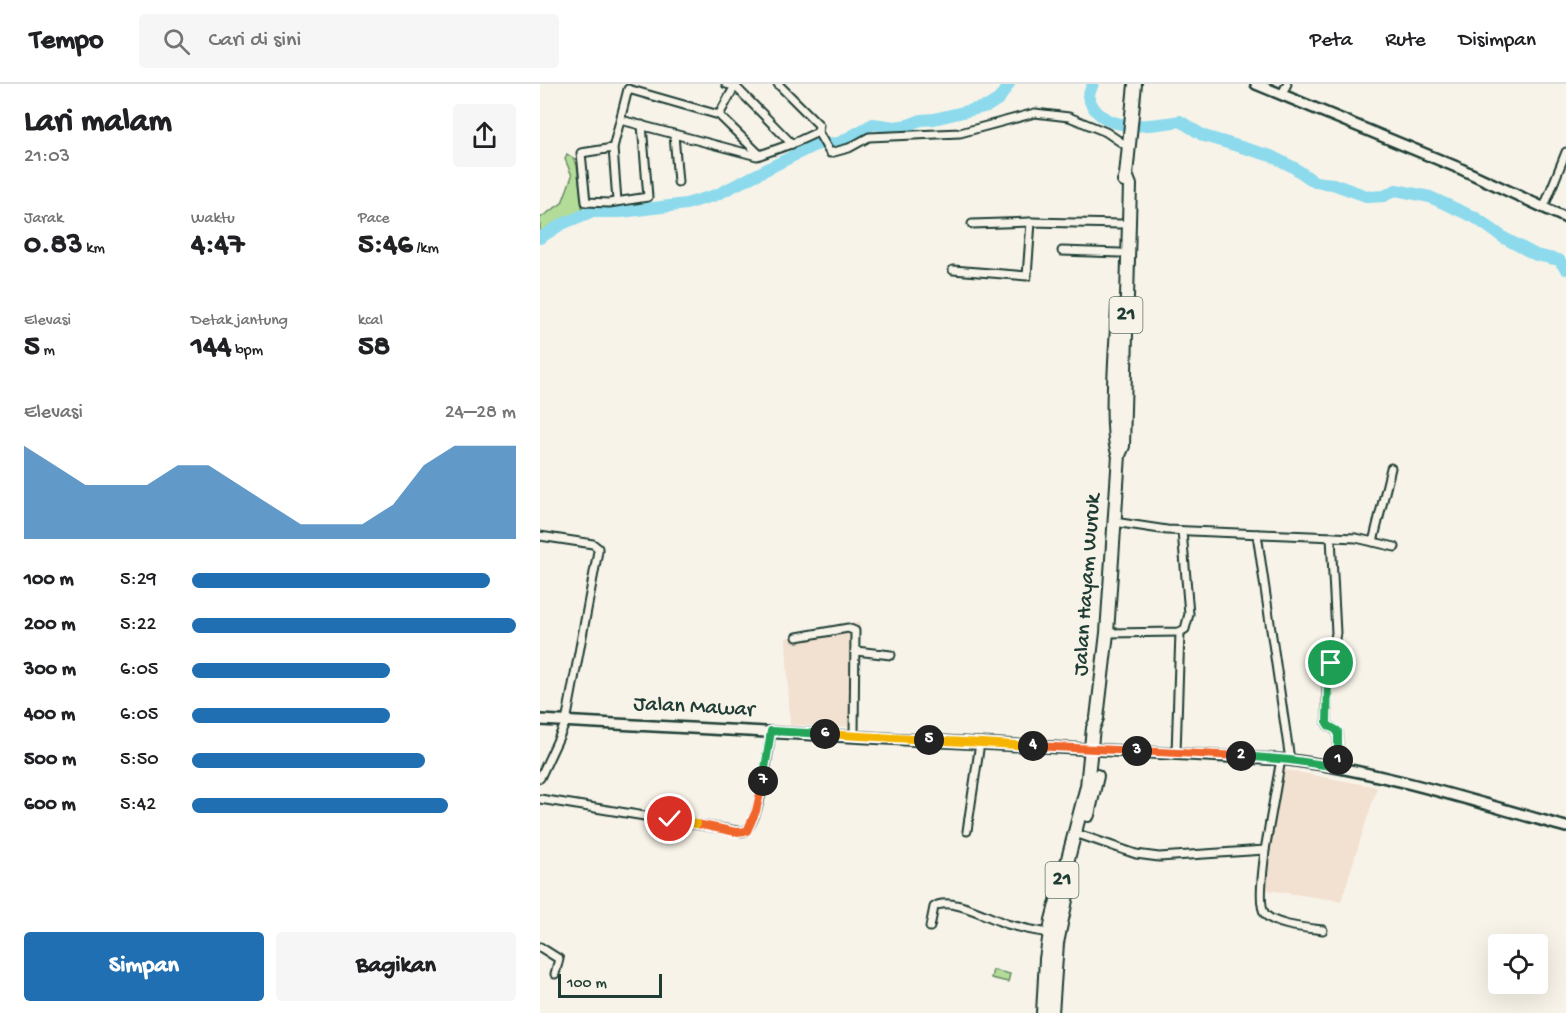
<!DOCTYPE html>
<html lang="id">
<head>
<meta charset="utf-8">
<style>
	:root { --surface:#fff; --page:#f6f6f6; --text:#202124; --muted:#757577; --line:#e0e0e0; --accent:#1f6fb2 }
	body { margin:0; font-family:"Gochi Hand",sans-serif; background:var(--page); color:var(--text); height:100vh; display:flex; flex-direction:column; font-size:22px; white-space:nowrap }
	* { box-sizing:border-box; margin:0 }
	p { font-size:20px; color:var(--muted) }
	.icon { flex:none; width:33px; height:33px; fill:none; stroke:currentColor; stroke-width:2; stroke-linecap:round; stroke-linejoin:round }
	.map { position:relative; flex:1; overflow:hidden }
	.panel { display:flex; flex-direction:column; background:var(--surface); width:540px }
	.panel>* { flex:none }
	.controls { position:absolute; left:948px; top:850px; display:grid; gap:12px }
	.controls a { display:grid; place-items:center; width:60px; height:60px; border-radius:6px; background:var(--surface); box-shadow:0 6px 24px #0002; font-size:30px }
	.scale { position:absolute; left:18px; bottom:15px; width:104px; box-sizing:border-box; padding-left:6px; border:3px solid #1f3d34; border-top:0; font-size:16px; line-height:21px; white-space:nowrap; color:#1f3d34; -webkit-text-stroke:4px #f7f3e8; paint-order:stroke }
	.pin { position:absolute; display:grid; place-items:center; width:51px; height:51px; color:#fff; margin:-26px; border:3px solid #fff; border-radius:50%; box-shadow:0 2px 6px #0007 }
	.km { position:absolute; width:30px; height:30px; margin:-15px; border-radius:50%; background:#222; color:#fff; font-size:16px; line-height:30px; text-align:center }
	.round { display:grid; place-items:center; flex:none; width:63px; height:63px; border-radius:6px; background:var(--page) }
	.overview { display:flex; align-items:center; justify-content:space-between; height:102px; padding:0 24px }
	h1 { font-size:33px; font-weight:700; line-height:45px }
	.figures { display:grid; grid-template-columns:repeat(3,1fr); gap:9px; height:102px; padding:6px 24px }
	.figures div { display:grid; align-content:center }
	.figures b { font-size:30px; font-weight:700 }
	.figures small { font-size:16px; font-weight:400 }
	.figures p { font-size:16px }
	.chart { height:168px; padding:12px 24px }
	.chart p { display:flex; justify-content:space-between }
	.chart svg { width:100%; height:108px; margin-top:6px; fill:var(--accent); opacity:.7 }
	.primary-button { display:flex; gap:12px; margin-top:auto; padding:12px 24px }
	.primary-button a { flex:1; height:69px; border-radius:6px; background:var(--accent); color:#fff; font-size:24px; font-weight:700; line-height:69px; text-align:center }
	.primary-button a+a { background:var(--page); color:var(--text) }
	ul { padding:0 24px; list-style:none; font-size:20px }
	li { display:grid; grid-template-columns:96px 72px 1fr; align-items:center; height:45px }
	li i { height:15px; border-radius:8px; background:var(--accent) }
	header { display:flex; align-items:center; gap:36px; box-sizing:border-box; height:84px; padding:0 30px; background:var(--surface); border-bottom:2px solid var(--line) }
	header strong { font-size:28px }
	nav { display:flex; gap:33px; margin-inline-start:auto; font-size:21px }
	.search { width:420px; height:54px; background:var(--page); display:flex; align-items:center; gap:15px; box-sizing:border-box; padding:0 21px; border-radius:6px; color:var(--muted); font-size:22px }
	main { display:flex; flex:1; min-height:0 }
	.map>svg:first-child { display:block }
	.built { fill:#f2e0d0 }
	.green { fill:#b3dc98; stroke:#698c66; stroke-width:1.5 }
	.lines { fill:none; stroke-linecap:round; stroke-linejoin:round }
	.river { stroke:#8ddaed; stroke-width:12 }
	.street-casing { stroke:#1f3d34; stroke-width:11 }
	.secondary-casing { stroke:#1f3d34; stroke-width:14 }
	.highway-casing { stroke:#1f3d34; stroke-width:16 }
	.street { stroke:#f7f3e8; stroke-width:7 }
	.secondary { stroke:#f7f3e8; stroke-width:9 }
	.highway { stroke:#f7f3e8; stroke-width:12 }
	.split-1-casing { stroke:#fff; stroke-width:12 }
	.split-2-casing { stroke:#fff; stroke-width:12 }
	.split-3-casing { stroke:#fff; stroke-width:12 }
	.split-4-casing { stroke:#fff; stroke-width:12 }
	.split-5-casing { stroke:#fff; stroke-width:12 }
	.split-6-casing { stroke:#fff; stroke-width:12 }
	.split-7-casing { stroke:#fff; stroke-width:12 }
	.split-8-casing { stroke:#fff; stroke-width:12 }
	.split-9-casing { stroke:#fff; stroke-width:12 }
	.split-1 { stroke:#22a559; stroke-width:8 }
	.split-2 { stroke:#22a559; stroke-width:8 }
	.split-3 { stroke:#f0652b; stroke-width:8 }
	.split-4 { stroke:#f0652b; stroke-width:8 }
	.split-5 { stroke:#f5b400; stroke-width:8 }
	.split-6 { stroke:#f5b400; stroke-width:8 }
	.split-7 { stroke:#22a559; stroke-width:8 }
	.split-8 { stroke:#f0652b; stroke-width:8 }
	.split-9 { stroke:#f5b400; stroke-width:8 }
	.labels { text-anchor:middle; dominant-baseline:central; stroke-width:4.5; stroke-linejoin:round; paint-order:stroke }
	.shield { fill:#f7f3e8; stroke:#60746a; stroke-width:1.5 }
	.shield-label { font-size:21px; font-weight:bold; fill:#1f3d34 }
	.street-label { font-size:22px; fill:#1f3d34; stroke:#f7f3e8 }
</style>
</head>
<body>
<header>
<strong>Tempo</strong>
<div class="search"><svg class="icon" aria-label="search" viewBox="0 0 24 24"><circle cx="10" cy="10" r="6"/><path d="M15 15l6 6"/></svg>Cari di sini</div>
<nav><a>Peta</a><a>Rute</a><a>Disimpan</a></nav>
</header>
<main>
<section class="panel">
<div class="overview"><div><h1>Lari malam</h1><p>21:03</p></div><a class="round"><svg class="icon" aria-label="share" viewBox="0 0 24 24"><path d="M12 15V3M7 8l5-5 5 5M5 13v7h14v-7"/></svg></a></div>
<div class="figures">
<div><p>Jarak</p><b>0.83<small> km</small></b></div>
<div><p>Waktu</p><b>4:47</b></div>
<div><p>Pace</p><b>5:46<small> /km</small></b></div>
</div>
<div class="figures">
<div><p>Elevasi</p><b>5<small> m</small></b></div>
<div><p>Detak jantung</p><b>144<small> bpm</small></b></div>
<div><p>kcal</p><b>58</b></div>
</div>
<div class="chart"><p><span>Elevasi</span>24–28 m</p>
<svg viewBox="0 0 160 44" preserveAspectRatio="none"><path d="M0 44V6L10 14L20 22L30 22L40 22L50 14L60 14L70 22L80 30L90 38L100 38L110 38L120 30L130 14L140 6L150 6L160 6V44z"/></svg>
</div>
<ul>
<li><b>100 m</b>5:29<i style="width:92%"></i></li>
<li><b>200 m</b>5:22<i style="width:100%"></i></li>
<li><b>300 m</b>6:05<i style="width:61%"></i></li>
<li><b>400 m</b>6:05<i style="width:61%"></i></li>
<li><b>500 m</b>5:50<i style="width:72%"></i></li>
<li><b>600 m</b>5:42<i style="width:79%"></i></li>
</ul>
<div class="primary-button"><a>Simpan</a><a>Bagikan</a></div>
</section>
<div class="map">
<svg width="1026" height="929" viewBox="0 0 1026 929">
	<rect width="100%" height="100%" fill="#f7f3e8"/>
	<filter id="ink" filterUnits="userSpaceOnUse"><feTurbulence type="fractalNoise" baseFrequency=".0167" numOctaves="2"/><feDisplacementMap in="SourceGraphic" scale="12" xChannelSelector="R" yChannelSelector="G"/><feConvolveMatrix kernelMatrix="1 2 1 2 8 2 1 2 1" color-interpolation-filters="sRGB"/></filter>
	<g filter="url(#ink)">
		<!-- built -->
		<g class="built">
			<path d="M320,538L316,643L250,641L246,554Z"/>
			<path d="M740,685L837,703L801,817L715,804Z"/>
		</g>
		<!-- green -->
		<g class="green">
			<path d="M27,70L33,74L37,81L43,130L22,140L0,154V134L22,119L32,92L25,75Z"/>
			<path d="M453,886L470,890L468,898L451,894Z"/>
		</g>
		<g class="lines">
			<!-- river -->
			<g class="river">
				<path d="M553,0L548,12C560,51 609,42 640,37L664,52L731,72L753,83L775,98L793,100L829,113L844,112L856,106L890,113L936,134L964,154L996,171L1019,176L1026,185"/>
				<path d="M0,154L22,140L51,128H81L146,120L176,111L271,63L279,60L299,59L333,40L355,43L368,41L381,36L394,35L448,22L459,15L469,0"/>
			</g>
			<!-- street casing -->
			<g class="street-casing">
				<g id="street">
					<path d="M186,0L195,2L252,60"/>
					<path d="M238,0L279,41L278,48"/>
					<path d="M742,10L747,0"/>
					<path d="M179,31L220,71"/>
					<path d="M81,36L217,72L254,59L278,48L290,69L309,64L329,53L420,49L495,29L529,33L566,48L588,63"/>
					<path d="M102,41L108,113L69,119L46,118L41,69L73,64L88,5L179,31L196,0"/>
					<path d="M134,51L138,98"/>
					<path d="M73,64L77,117"/>
					<path d="M1004,123L1026,68"/>
					<path d="M432,140L491,138L581,140"/>
					<path d="M522,167L580,169"/>
					<path d="M413,186L487,192L491,138"/>
					<path d="M574,438L627,446L816,454L855,463"/>
					<path d="M717,450L750,676"/>
					<path d="M0,452L53,460L58,464V467L26,638L0,694"/>
					<path d="M791,453L796,549L787,596V639L788,641L798,648V683"/>
					<path d="M833,458L851,384"/>
					<path d="M567,549L640,548L645,545L649,530L642,447"/>
					<path d="M257,553L308,544L315,547L314,652"/>
					<path d="M316,567L351,571"/>
					<path d="M636,669L640,548"/>
					<path d="M0,715L203,748C221,740 228,668 231,647"/>
					<path d="M427,747L440,659"/>
					<path d="M535,749L596,770L619,773L725,766L741,675"/>
					<path d="M725,766C724,780 717,820 725,830C735,842 768,844 783,846"/>
					<path d="M390,843L394,823C409,811 451,835 467,840C481,844 495,847 509,849"/>
					<path d="M0,863L19,875L15,890"/>
				</g>
			</g>
			<!-- secondary casing -->
			<g class="secondary-casing">
				<g id="secondary">
					<path d="M716,0L919,84L1026,134"/>
					<path d="M0,636L750,676C844,688 935,718 1026,743"/>
				</g>
			</g>
			<!-- highway casing -->
			<g class="highway-casing">
				<g id="highway">
					<path d="M584,97L586,91L595,0"/>
					<path d="M578,225C577,252 568,352 579,371"/>
					<path d="M548,731L557,692"/>
					<path d="M503,929L506,875L512,836L547,702L553,644L557,634L567,549L579,371L583,362L590,101L586,91"/>
					<path d="M512,929L517,859L530,797"/>
				</g>
			</g>
			<!-- street -->
			<use href="#street" class="street"/>
			<!-- secondary -->
			<use href="#secondary" class="secondary"/>
			<!-- highway -->
			<use href="#highway" class="highway"/>
		</g>
	</g>
	<g class="lines" filter="url(#ink)">
		<!-- split-1 casing -->
		<g class="split-1-casing">
			<path id="split-1" d="M791,579L788,596L787,639L789,642L798,647V676"/>
		</g>
		<!-- split-2 casing -->
		<g class="split-2-casing">
			<path id="split-2" d="M701,672L750,676L798,683V676"/>
		</g>
		<!-- split-3 casing -->
		<g class="split-3-casing">
			<path id="split-3" d="M597,667L701,672"/>
		</g>
		<!-- split-4 casing -->
		<g class="split-4-casing">
			<path id="split-4" d="M493,662L597,667"/>
		</g>
		<!-- split-5 casing -->
		<g class="split-5-casing">
			<path id="split-5" d="M389,656L493,662"/>
		</g>
		<!-- split-6 casing -->
		<g class="split-6-casing">
			<path id="split-6" d="M285,650L389,656"/>
		</g>
		<!-- split-7 casing -->
		<g class="split-7-casing">
			<path id="split-7" d="M223,697L231,647L285,650"/>
		</g>
		<!-- split-8 casing -->
		<g class="split-8-casing">
			<path id="split-8" d="M157,740L196,748L207,747L216,727L223,697"/>
		</g>
		<!-- split-9 casing -->
		<g class="split-9-casing">
			<path id="split-9" d="M130,735L157,740"/>
		</g>
		<!-- split-1 -->
		<use href="#split-1" class="split-1"/>
		<!-- split-2 -->
		<use href="#split-2" class="split-2"/>
		<!-- split-3 -->
		<use href="#split-3" class="split-3"/>
		<!-- split-4 -->
		<use href="#split-4" class="split-4"/>
		<!-- split-5 -->
		<use href="#split-5" class="split-5"/>
		<!-- split-6 -->
		<use href="#split-6" class="split-6"/>
		<!-- split-7 -->
		<use href="#split-7" class="split-7"/>
		<!-- split-8 -->
		<use href="#split-8" class="split-8"/>
		<!-- split-9 -->
		<use href="#split-9" class="split-9"/>
	</g>
	<g class="labels">
		<!-- shield labels -->
		<g class="shield">
			<rect x="569.5" y="213" width="33" height="36" rx="4.5"/>
			<rect x="505.5" y="778" width="33" height="36" rx="4.5"/>
		</g>
		<g class="shield-label">
			<text x="586" y="231">21</text>
			<text x="522" y="796">21</text>
		</g>
		<!-- street labels -->
		<g class="street-label">
			<text transform="translate(548 501) rotate(-86)">Jalan Hayam Wuruk</text>
			<text transform="translate(154 624) rotate(3)">Jalan Mawar</text>
		</g>
	</g>
</svg>
<div class="controls">
<a><svg class="icon" aria-label="locate" viewBox="0 0 24 24"><circle cx="12" cy="12" r="6"/><path d="M12 2v4M12 18v4M2 12h4M18 12h4"/></svg></a>
</div>
<div class="scale">100 m</div>
<div class="pin" style="left:791px;top:579px;background:#1e9e55"><svg class="icon" aria-label="arrive" viewBox="0 0 24 24"><path d="M6 21V4h12l-3 4 3 4H6"/></svg></div>
<div class="pin" style="left:130px;top:735px;background:#d93025"><svg class="icon" aria-label="check" viewBox="0 0 24 24"><path d="M5 12l5 5 9-10"/></svg></div>
<b class="km" style="left:798px;top:676px">1</b>
<b class="km" style="left:701px;top:672px">2</b>
<b class="km" style="left:597px;top:667px">3</b>
<b class="km" style="left:493px;top:662px">4</b>
<b class="km" style="left:389px;top:656px">5</b>
<b class="km" style="left:285px;top:650px">6</b>
<b class="km" style="left:223px;top:697px">7</b>
</div>
</main>
</body>
</html>
